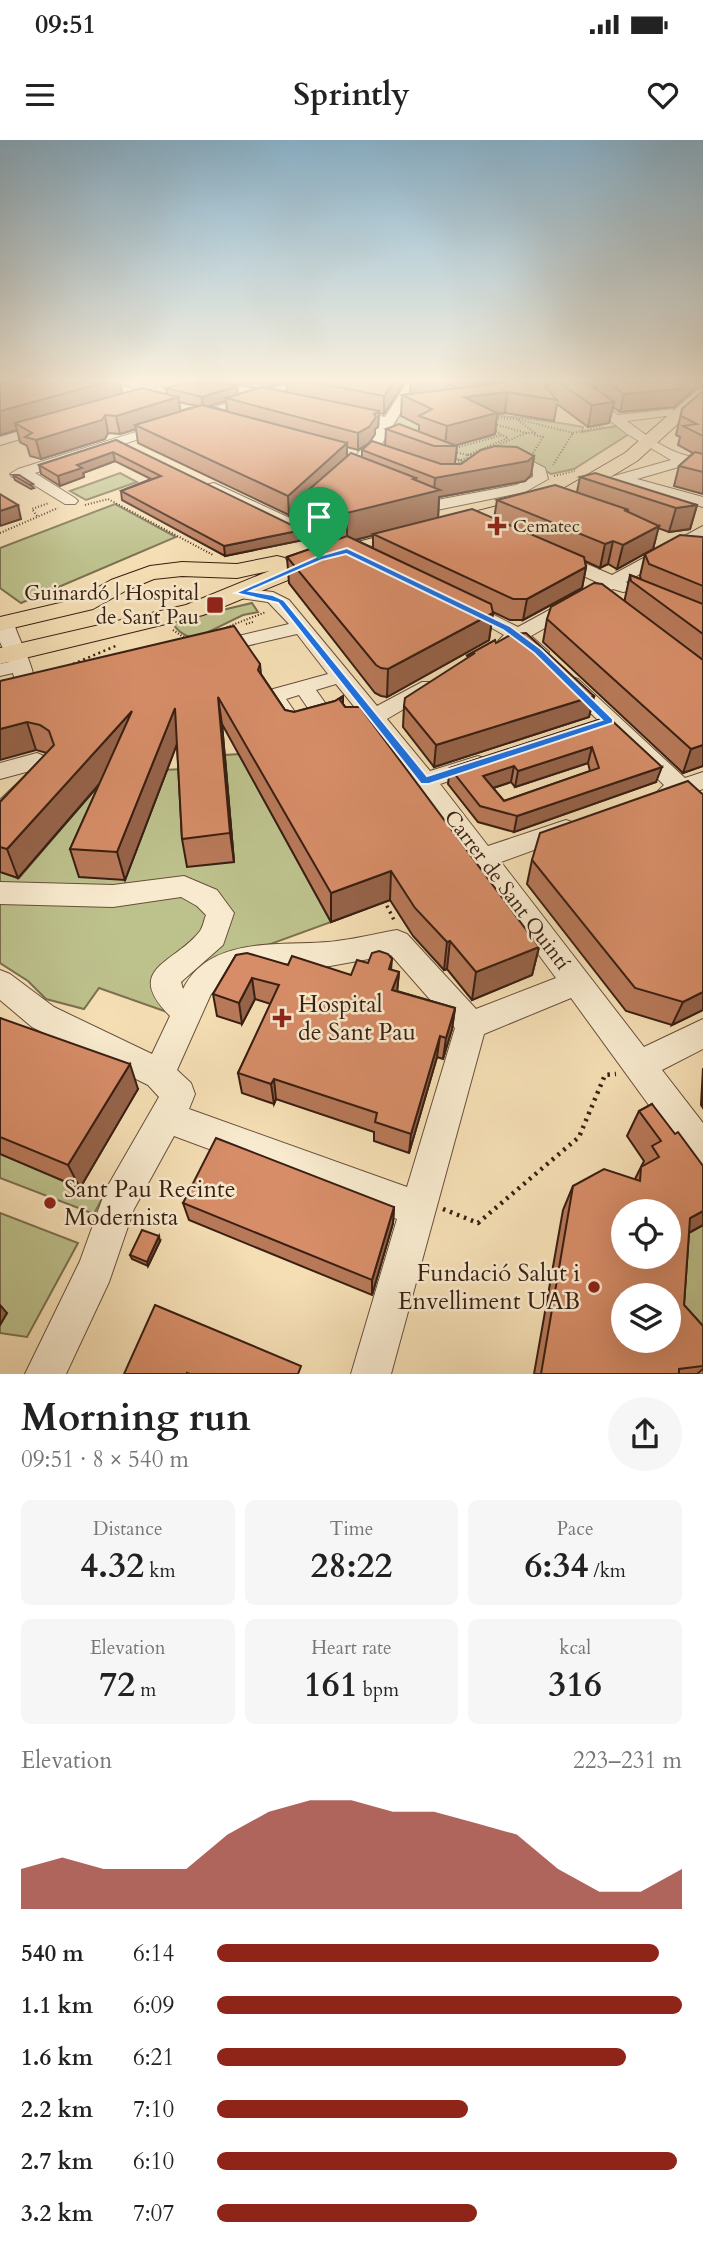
<!DOCTYPE html>
<html lang="en">
<head>
<meta charset="utf-8">
<style>
	:root { --surface:#fff; --page:#f6f6f6; --text:#222; --muted:#767676; --accent:#8f2418 }
	body { margin:0; font-family:Cardo,serif; background:var(--page); color:var(--text); height:100vh; display:flex; flex-direction:column; font-size:26px; white-space:nowrap }
	* { box-sizing:border-box; margin:0 }
	p { font-size:23px; color:var(--muted) }
	.icon { flex:none; width:38px; height:38px; fill:none; stroke:currentColor; stroke-width:2; stroke-linecap:round; stroke-linejoin:round }
	.map { position:relative; height:1234px; overflow:hidden }
	.side { display:flex; flex-direction:column; background:var(--surface); flex:1 }
	.side>* { flex:none }
	.tools { position:absolute; left:611px; top:1059px; display:grid; gap:14px }
	.tools a { display:grid; place-items:center; width:70px; height:70px; border-radius:50%; background:var(--surface); box-shadow:0 7px 28px #0002; font-size:35px }
	.pin { position:absolute; display:grid; place-items:center; width:60px; height:60px; color:#fff; margin:-72px -30px; border-radius:50% 50% 50% 0; rotate:-45deg; box-shadow:0 0 7px #0007 }
	.pin .icon { rotate:45deg }
	.round { display:grid; place-items:center; flex:none; width:74px; height:74px; border-radius:37px; background:var(--page) }
	.summary { display:flex; align-items:center; justify-content:space-between; height:119px; padding:0 21px }
	h1 { font-size:38px; font-weight:700; line-height:52px }
	.stats { display:grid; grid-template-columns:repeat(3,1fr); gap:10px; height:119px; padding:7px 21px }
	.stats div { display:grid; align-content:center; border-radius:10px; background:var(--page); text-align:center }
	.stats b { font-size:35px; font-weight:700 }
	.stats small { font-size:19px; font-weight:400 }
	.stats p { font-size:19px }
	.chart { height:196px; padding:14px 21px }
	.chart p { display:flex; justify-content:space-between }
	.chart svg { width:100%; height:126px; margin-top:7px; fill:var(--accent); opacity:.7 }
	ul { padding:0 21px; list-style:none; font-size:23px }
	li { display:grid; grid-template-columns:112px 84px 1fr; align-items:center; height:52px }
	li i { height:18px; border-radius:9px; background:var(--accent) }
	.status { display:flex; justify-content:space-between; align-items:center; height:49px; padding:0 35px; background:var(--surface); direction:ltr }
	.status svg { height:19px; fill:currentColor }
	header { display:flex; justify-content:space-between; align-items:center; height:91px; padding:0 21px; background:var(--surface); font-size:32px; font-weight:700 }
	.map>svg:first-child { display:block }
	.green { fill:#bdc18c; stroke:#7b7050; stroke-width:2 }
	.lines { fill:none; stroke-linecap:round; stroke-linejoin:round }
	.minor-casing { stroke:#684f3b; stroke-width:2 }
	.major-casing { stroke:#391f13; stroke-width:2 }
	.path-far3 { stroke:#391f13; stroke-width:2; stroke-dasharray:1 2; stroke-linecap:butt }
	.path-far2 { stroke:#391f13; stroke-width:2.5; stroke-dasharray:2 3.5; stroke-linecap:butt }
	.path-far1 { stroke:#391f13; stroke-width:3.5; stroke-dasharray:2 4.5; stroke-linecap:butt }
	.path { stroke:#391f13; stroke-width:4.5; stroke-dasharray:2.5 5; stroke-linecap:butt }
	.minor { fill:#f8eace; fill-rule:evenodd }
	.major { fill:#f5deb4; fill-rule:evenodd }
	.wall { fill:#b87959; stroke:#391f13; stroke-width:2; fill-rule:evenodd }
	.shaded-wall { fill:#966349; stroke:#391f13; stroke-width:2 }
	.building { fill:#d68d68; stroke:#391f13; stroke-width:2; fill-rule:evenodd }
	.route { fill:#1a73e8; stroke:#fff; stroke-width:2; fill-rule:evenodd }
	.poi-dot { fill:#8f2418; stroke:#f8eace; stroke-width:2.5 }
	.labels { text-anchor:middle; dominant-baseline:central; stroke-width:5; stroke-linejoin:round; paint-order:stroke }
	.far-poi-label { font-size:18px; fill:#391f13; stroke:#f8eace; text-anchor:start }
	.poi-label { font-size:21px; fill:#391f13; stroke:#f8eace; text-anchor:end }
	.street-label { font-size:21px; fill:#391f13; stroke:#f8eace }
	.near-poi-label { font-size:24px; fill:#391f13; stroke:#f8eace; text-anchor:start }
</style>
</head>
<body>
<div class="status"><b>09:51</b><svg viewBox="0 0 49 12"><path d="M0 12V9h3v3zM5 12V6h3v6zM10 12V3h3v9zM15 12V0h3v12zM26 1h20v11H26zM47 4h2v5h-2z"/></svg></div>
<header><svg class="icon" aria-label="menu" viewBox="0 0 24 24"><path d="M4 6h16M4 12h16M4 18h16"/></svg>Sprintly<svg class="icon" aria-label="heart" viewBox="0 0 24 24"><path d="M12 20l-8-8c-3-5 5-10 8-4 3-6 11-1 8 4z"/></svg></header>
<div class="map">
<svg width="703" height="1234" viewBox="0 0 703 1234">
	<rect width="100%" height="100%" fill="#f5deb4"/>
	<filter id="stains"><feTurbulence type="fractalNoise" baseFrequency=".00286" numOctaves="4"/><feColorMatrix values="0 0 0 0 .2 0 0 0 0 .09 0 0 0 0 .02 0 0 0 .5 -.17"/></filter>
	<radialGradient id="worn" r=".72"><stop offset=".6" stop-color="#630" stop-opacity="0"/><stop offset="1" stop-color="#630" stop-opacity=".3"/></radialGradient>
	<!-- green -->
	<g class="green">
		<path d="M465,274C505,275 544,280 583,287L582,292L617,286L629,294L574,329L551,334L534,324L467,323L391,293L399,276L421,277Z"/>
		<path d="M120,333L137,342L86,360L70,351Z"/>
		<path d="M115,364L176,397L21,463L0,448V408Z"/>
		<path d="M252,463L258,472L243,475L196,498C186,497 177,491 172,482Z"/>
		<path d="M239,614L331,782L185,835L167,872L99,848L84,869L46,859L28,841L0,823V732L19,738L109,633L182,629L234,722L225,615Z"/>
		<path d="M0,1014L80,1048L106,1051L94,1074L0,1038Z"/>
		<path d="M0,1073L78,1103L27,1197L0,1193V1185L7,1173L0,1170Z"/>
		<path d="M703,1085V1234H692L669,1173L684,1095Z"/>
	</g>
	<g class="lines">
		<!-- minor casing -->
		<g class="minor-casing">
			<g id="minor">
				<path d="M99,242H115L163,262L157,266L153,265Z"/>
				<path d="M295,242H313L35,333L75,358L78,361L75,364H65L21,337H12L10,334L18,329Z"/>
				<path d="M407,242H419L381,305L361,328H351L349,325L380,284L344,274L350,270L385,277Z"/>
				<path d="M561,242H574L618,275L673,269V275L627,281C647,296 669,313 693,317L694,321L703,324V333L682,326L637,339L703,357V367L621,343L587,352L582,351L580,348L582,345L671,320L627,294Z"/>
				<path d="M46,283L51,284V290L0,305V297Z"/>
				<path d="M502,315L526,318L545,328L548,339L525,352L432,371L424,366L432,361L516,345L533,337V333L518,325L497,322V316Z"/>
				<path d="M214,343L346,404L348,408L346,412H334L209,350L207,347L209,344Z"/>
				<path d="M703,386V398L626,442L632,447L629,451L623,452L613,449L531,496L549,512L546,516H532L517,504L508,507L501,505L498,501L504,495L455,467L458,463H470L518,487L599,443L552,422L550,418L552,414H564L612,435Z"/>
				<path d="M239,448L273,452L289,460L377,566L422,542H436L439,546L436,550L387,579L430,631L478,616L486,619L489,624L486,629L440,644L488,706L566,680L575,683L578,689L575,695L501,722L644,907L703,879V909L662,930L703,983V1028L691,1023L571,858L484,894L391,1234H351L397,1079L174,996L134,1069L109,1142L66,1234H25L80,1121L106,1049L159,957L148,945L32,887L0,860V830L10,834L54,867L152,914L170,876C122,828 176,823 200,791C203,787 204,780 206,775L197,766L181,757L113,767L0,764V742L113,745L184,736L217,750L234,773L223,805L181,842L183,849C209,796 279,806 328,802C351,800 374,794 397,790L407,794L476,869L556,838L371,588L361,591L353,589L350,584L361,575L336,544L316,550L338,581L335,586L315,591L307,589L304,584L307,579L314,577L299,555L286,559L299,578L296,583H280L263,556L266,551L328,534L297,494L216,513L209,511L206,507L209,503L289,484L268,462L233,457L230,453ZM391,815L455,888L407,1047L189,969L195,954L191,943L177,930L211,854L233,835L266,829L330,826Z"/>
				<path d="M5,477L14,483C20,506 44,538 30,560H16L13,555L16,545L13,533L0,536V524L9,522L0,502V479Z"/>
				<path d="M571,537L578,539L685,638L703,632V649L698,651L703,655V678L694,675L677,659L668,661L660,659L656,653L664,645L564,547L561,543L564,539Z"/>
				<path d="M37,613L55,621L59,627L9,681L0,684V660L30,631L0,639V623Z"/>
			</g>
		</g>
		<!-- major casing -->
		<g class="major-casing">
			<path id="major" d="M703,248V261L637,321L577,357L327,424L203,475L0,524V508L186,465L269,431L237,438L182,436L154,439L127,450L93,469L0,491V477L77,459L111,440L150,426L182,422L237,424L277,416L285,418L288,424L311,414L563,349L625,313L697,250Z"/>
		</g>
		<!-- path-far3 -->
		<g class="path-far3">
			<path d="M164,247L171,242"/>
			<path d="M154,248L164,246"/>
			<path d="M495,278L517,279L573,293L553,325"/>
			<path d="M518,280L535,293H526"/>
			<path d="M494,284L526,293L496,306"/>
			<path d="M573,293L604,286"/>
			<path d="M480,299L495,295"/>
			<path d="M456,308L502,295L492,289"/>
			<path d="M454,312L468,315"/>
			<path d="M533,313L543,297L534,295"/>
			<path d="M477,314L468,315L508,298L502,295"/>
			<path d="M458,321L469,317"/>
			<path d="M554,336L575,331"/>
			<path d="M85,365L108,359L213,415"/>
			<path d="M37,376L32,369L49,363"/>
			<path d="M0,393L58,368"/>
			<path d="M246,484L253,482"/>
			<path d="M227,487L266,472"/>
			<path d="M173,490L185,498"/>
		</g>
		<!-- path-far2 -->
		<path class="path-far2" d="M73,524L118,505"/>
		<!-- path-far1 -->
		<path class="path-far1" d="M384,760L395,782"/>
		<!-- path -->
		<path class="path" d="M443,1069L478,1083L579,997L605,935L616,934"/>
		<!-- minor -->
		<use href="#minor" class="minor"/>
		<!-- major -->
		<use href="#major" class="major"/>
	</g>
	<!-- wall -->
	<g class="wall">
		<path d="M0,242H120L122,253L167,254L166,248L237,255L258,249L225,242H405L384,274L379,273L378,287L375,289V294L369,303L358,310L347,307V316L362,317V310L385,306L386,289L419,291V285L401,276L402,255L410,254L411,242H587L595,248L596,242H703L674,267L620,272L613,267L609,283L588,287L557,264L554,281L505,273L497,274L495,294L456,305L457,306L455,324L534,316L531,335L525,341L439,357L438,378L494,379L497,360L577,352L580,337L697,365L690,389L669,392L658,388L653,409L617,429L608,424L600,428L585,421L586,427L582,448L523,480H510L493,472L489,500L387,557L381,556L375,553L289,443L287,417L340,399L307,382L306,359L289,375L138,303L136,289L120,294L108,293L105,299L41,319L30,316L27,306L20,302L17,290L0,295ZM286,242L287,252L266,248ZM448,244L458,248L447,249ZM226,261L227,271L209,266ZM179,262L196,266L180,271ZM373,395V408L355,400Z"/>
		<path d="M703,251V354L674,346L679,326L693,313L678,305L680,297L676,295L682,269Z"/>
		<path d="M116,300L303,400L225,416L122,360L121,351L151,339L115,321L83,333L84,337L60,346L41,334L39,325Z"/>
		<path d="M13,335H19L34,348L31,349L15,340Z"/>
		<path d="M703,397V626L683,633L543,502L547,479L625,461V458L630,435L641,439L640,436L645,414Z"/>
		<path d="M496,503L594,556L589,577L434,627L403,587L404,566Z"/>
		<path d="M260,524L261,534L285,570L294,572L335,561L343,556V564L539,807L532,835L472,860L447,829L444,830L413,796L390,760L331,782L222,584L234,722L187,727L182,699L177,604L125,740L79,737L70,709L99,645L18,738L0,732V662L47,613L36,610L0,541Z"/>
		<path d="M608,577L656,642L514,692L478,682L448,644L450,628ZM588,623L590,631L504,661L493,648L511,642L515,647Z"/>
		<path d="M532,720L703,870L672,885L626,871L527,744Z"/>
		<path d="M236,815L288,825L351,835L368,823L392,819L391,830L399,832L397,851L455,868L452,889L443,919L437,917L409,1013L374,1001V992L276,959L274,964L242,953L238,933L271,864L255,859L242,884L217,876L213,854Z"/>
		<path d="M0,878L138,949L80,1048L0,1014Z"/>
		<path d="M703,928V968L701,965Z"/>
		<path d="M652,964L703,1085L689,1093L684,1165L703,1186V1229L697,1234H534L563,1070L573,1046L635,1039L644,1021L627,996L639,971Z"/>
		<path d="M183,1063L394,1067L393,1083L372,1155L189,1080Z"/>
		<path d="M160,1101L148,1126L132,1119L130,1115Z"/>
	</g>
	<!-- shaded-wall -->
	<g class="shaded-wall">
		<path d="M106,242H120L123,257L15,283L17,290L0,295V271Z"/>
		<path d="M261,242H286L262,249Z"/>
		<path d="M394,242H405L384,274V256Z"/>
		<path d="M411,242H448L447,258L410,259Z"/>
		<path d="M476,242H529L475,254Z"/>
		<path d="M535,242H551L550,245L534,247Z"/>
		<path d="M686,242H703V246L695,248L674,267L620,272L624,254Z"/>
		<path d="M237,246L238,257L226,258V261L203,268L202,257Z"/>
		<path d="M507,252L505,273L497,274L495,294L454,306H445L447,286L464,257Z"/>
		<path d="M178,257L181,275L135,285L136,289L120,294L116,276Z"/>
		<path d="M614,262L609,283L588,287L592,265Z"/>
		<path d="M379,271L378,287L375,289V294L369,303L358,310V293L374,274Z"/>
		<path d="M105,275L108,293L105,299L41,319L36,300Z"/>
		<path d="M347,303V321L305,353L306,359L289,375L288,356Z"/>
		<path d="M113,312L115,321L83,333L84,337L60,346L58,336L77,325Z"/>
		<path d="M534,316L531,335L525,341L439,357L438,379L347,402V373L413,339L416,338L415,356L434,351L435,338Z"/>
		<path d="M18,365L21,379L0,386V371Z"/>
		<path d="M697,365L690,389L669,392L676,368Z"/>
		<path d="M659,386L653,409L617,429L623,405Z"/>
		<path d="M302,390L303,400L225,416L224,406Z"/>
		<path d="M613,401L608,424L600,428L605,404Z"/>
		<path d="M586,427L582,448L523,480L527,459Z"/>
		<path d="M493,473L489,500L387,557L388,529Z"/>
		<path d="M594,556L589,577L434,627L436,605Z"/>
		<path d="M218,557L222,584L234,722L230,693Z"/>
		<path d="M175,568L180,596L125,740L117,712Z"/>
		<path d="M132,571L138,599L18,738L7,709Z"/>
		<path d="M27,582L36,610L0,620V589Z"/>
		<path d="M703,605V626L683,633L691,609Z"/>
		<path d="M592,607L588,623L515,647L518,631Z"/>
		<path d="M514,626L511,642L481,652L483,636Z"/>
		<path d="M662,627L656,642L514,692L517,676Z"/>
		<path d="M391,731L390,760L331,782V753Z"/>
		<path d="M450,801L447,829L444,830L447,802Z"/>
		<path d="M539,807L532,835L472,860L476,832Z"/>
		<path d="M399,832L397,853L392,850Z"/>
		<path d="M252,838L255,859L242,884L239,863Z"/>
		<path d="M703,852V870L672,885L683,862Z"/>
		<path d="M455,868L452,889L443,919L446,898Z"/>
		<path d="M440,896L437,917L409,1013L411,994Z"/>
		<path d="M130,924L138,949L80,1048L68,1025Z"/>
		<path d="M274,939L276,959L274,964L271,944Z"/>
		<path d="M394,1067L393,1083L372,1155V1140Z"/>
		<path d="M703,1071V1085L674,1101L690,1078Z"/>
		<path d="M159,1096L160,1101L148,1126L147,1122Z"/>
		<path d="M0,1165L7,1173L0,1185Z"/>
	</g>
	<!-- building -->
	<g class="building">
		<path d="M11,242H106L0,271V245Z"/>
		<path d="M188,242H215L237,246L202,257L166,248Z"/>
		<path d="M312,242H394L384,256Z"/>
		<path d="M511,242H542L557,260L507,252L464,257L497,273L447,286L419,276L432,269L402,255Z"/>
		<path d="M558,242H587L614,262L592,265Z"/>
		<path d="M607,242H686L678,249L624,254Z"/>
		<path d="M262,247L379,271L374,274L376,277L369,287L358,293L226,258Z"/>
		<path d="M142,248L178,257L116,276L105,275L102,280L36,300L25,297L32,293L15,283Z"/>
		<path d="M703,251V296L683,286L697,284L681,276L682,269Z"/>
		<path d="M202,265L347,303L288,356L135,285Z"/>
		<path d="M399,284L457,306H434L386,289Z"/>
		<path d="M116,300L302,390L224,406L121,351L161,336L113,312L77,325L82,328L58,336L39,325Z"/>
		<path d="M372,301L441,324H461L481,310L495,306L517,307L534,316L528,321L435,338L362,310Z"/>
		<path d="M695,312L703,314V332L679,326Z"/>
		<path d="M351,313L416,338L413,339L440,350L347,373L305,353Z"/>
		<path d="M595,333L697,365L676,368L580,337Z"/>
		<path d="M13,335H19L33,344L30,345Z"/>
		<path d="M555,345L629,370H624L659,386L623,405L613,401L605,404L497,360Z"/>
		<path d="M0,354L18,365L0,371Z"/>
		<path d="M472,369L584,417L586,427L527,459H513L373,394Z"/>
		<path d="M680,395L703,397V446L649,424L645,414Z"/>
		<path d="M347,396L491,464L493,473L388,529L381,528L376,525L287,417Z"/>
		<path d="M630,435L703,464V494L631,441Z"/>
		<path d="M594,443L602,444L703,520V605L691,609L547,479L551,467Z"/>
		<path d="M234,486L260,524L258,530L285,570L294,572L335,561L343,556L340,560L345,567H360L539,807L476,832L450,801L447,802L415,768L391,731L331,753L218,557L230,693L182,699L175,568L117,712L70,709L132,571L7,709L0,707V662L54,605L49,591L40,585L27,582L0,589V541Z"/>
		<path d="M526,493L594,556L436,605L404,566L405,558L475,513L466,516L495,500L496,503L512,494Z"/>
		<path d="M608,577L662,627L517,676L480,666L450,628ZM592,607L599,628L504,661L483,636L514,626L518,631Z"/>
		<path d="M688,641L701,653L703,654V852L683,862L635,848L532,720L540,693Z"/>
		<path d="M379,811L388,814L392,819L389,829L399,832L392,850L455,868L446,898L440,896L411,994L375,982L377,973L274,939L271,944L238,933L279,845L252,838L239,863L213,854L236,815L247,813L288,825L292,816L351,835L357,820L368,823L372,813Z"/>
		<path d="M0,878L130,924L68,1025L0,997Z"/>
		<path d="M652,964L675,994L678,992L703,1026V1071L690,1078L684,1165L703,1186V1226L679,1229V1234H541L573,1046L604,1029L640,1041L641,1027L659,1017L652,1006L661,1001L639,971ZM623,1071H668V1116H623ZM623,1155H668V1200H623Z"/>
		<path d="M216,998L394,1067L372,1140L183,1063Z"/>
		<path d="M142,1090L159,1096L147,1122L130,1115Z"/>
		<path d="M155,1165L301,1226L298,1234H190L187,1233V1234H124Z"/>
	</g>
	<!-- sky -->
	<linearGradient id="sky" x2="0" y2="1"><stop stop-color="#8ab7d3"/><stop offset="0.58" stop-color="#faf0dd"/><stop offset="1" stop-color="#faf0dd" stop-opacity="0"/></linearGradient>
	<rect width="703" height="415" fill="url(#sky)"/>
	<!-- route -->
	<path class="route" d="M347,408L510,486L541,509L613,579V583L429,644H421L278,463L235,453L316,417ZM346,414L503,490L534,513L602,580L427,636L284,460L273,455L250,451L322,420Z"/>
	<!-- markers -->
	<g class="poi-dot">
		<path d="M493.5 375.5h7v7h7v7h-7v7h-7v-7h-7v-7h7z"/>
		<rect x="206" y="456" width="18" height="18" rx="3.5"/>
		<path d="M278.5 867.5h7v7h7v7h-7v7h-7v-7h-7v-7h7z"/>
		<circle cx="50" cy="1063" r="7"/>
		<circle cx="594" cy="1147" r="7"/>
	</g>
	<g class="labels">
		<!-- far-poi labels -->
		<g class="far-poi-label">
			<text x="513" y="386">Cematec</text>
		</g>
		<!-- poi labels -->
		<g class="poi-label">
			<text x="199" y="453">Guinardó | Hospital<tspan x="199" dy="24">de Sant Pau</tspan></text>
		</g>
		<!-- street labels -->
		<g class="street-label">
			<text transform="translate(507 750) rotate(53)">Carrer de Sant Quintí</text>
		</g>
		<!-- near-poi labels -->
		<g class="near-poi-label">
			<text x="298" y="864">Hospital<tspan x="298" dy="28">de Sant Pau</tspan></text>
			<text x="64" y="1049">Sant Pau Recinte<tspan x="64" dy="28">Modernista</tspan></text>
			<text x="580" y="1133" text-anchor="end">Fundació Salut i<tspan x="580" dy="28">Envelliment UAB</tspan></text>
		</g>
	</g>
	<rect width="100%" height="100%" filter="url(#stains)"/>
	<rect width="100%" height="100%" fill="url(#worn)"/>
</svg>
<div class="tools">
<a><svg class="icon" aria-label="locate" viewBox="0 0 24 24"><circle cx="12" cy="12" r="6"/><path d="M12 2v4M12 18v4M2 12h4M18 12h4"/></svg></a>
<a><svg class="icon" aria-label="layers" viewBox="0 0 24 24"><path d="M12 4l9 5-9 5-9-5zM3 14l9 5 9-5"/></svg></a>
</div>
<div class="pin" style="left:319px;top:419px;background:#1e9e55"><svg class="icon" aria-label="arrive" viewBox="0 0 24 24"><path d="M6 21V4h12l-3 4 3 4H6"/></svg></div>
</div>
<section class="side">
<div class="summary"><div><h1>Morning run</h1><p>09:51 · 8 × 540 m</p></div><a class="round"><svg class="icon" aria-label="share" viewBox="0 0 24 24"><path d="M12 15V3M7 8l5-5 5 5M5 13v7h14v-7"/></svg></a></div>
<div class="stats">
<div><p>Distance</p><b>4.32<small> km</small></b></div>
<div><p>Time</p><b>28:22</b></div>
<div><p>Pace</p><b>6:34<small> /km</small></b></div>
</div>
<div class="stats">
<div><p>Elevation</p><b>72<small> m</small></b></div>
<div><p>Heart rate</p><b>161<small> bpm</small></b></div>
<div><p>kcal</p><b>316</b></div>
</div>
<div class="chart"><p><span>Elevation</span>223–231 m</p>
<svg viewBox="0 0 160 44" preserveAspectRatio="none"><path d="M0 44V30L10 26L20 30L30 30L40 30L50 18L60 10L70 6L80 6L90 10L100 10L110 14L120 18L130 30L140 38L150 38L160 30V44z"/></svg>
</div>
<ul>
<li><b>540 m</b>6:14<i style="width:95%"></i></li>
<li><b>1.1 km</b>6:09<i style="width:100%"></i></li>
<li><b>1.6 km</b>6:21<i style="width:88%"></i></li>
<li><b>2.2 km</b>7:10<i style="width:54%"></i></li>
<li><b>2.7 km</b>6:10<i style="width:99%"></i></li>
<li><b>3.2 km</b>7:07<i style="width:56%"></i></li>
</ul>
</section>
</body>
</html>
